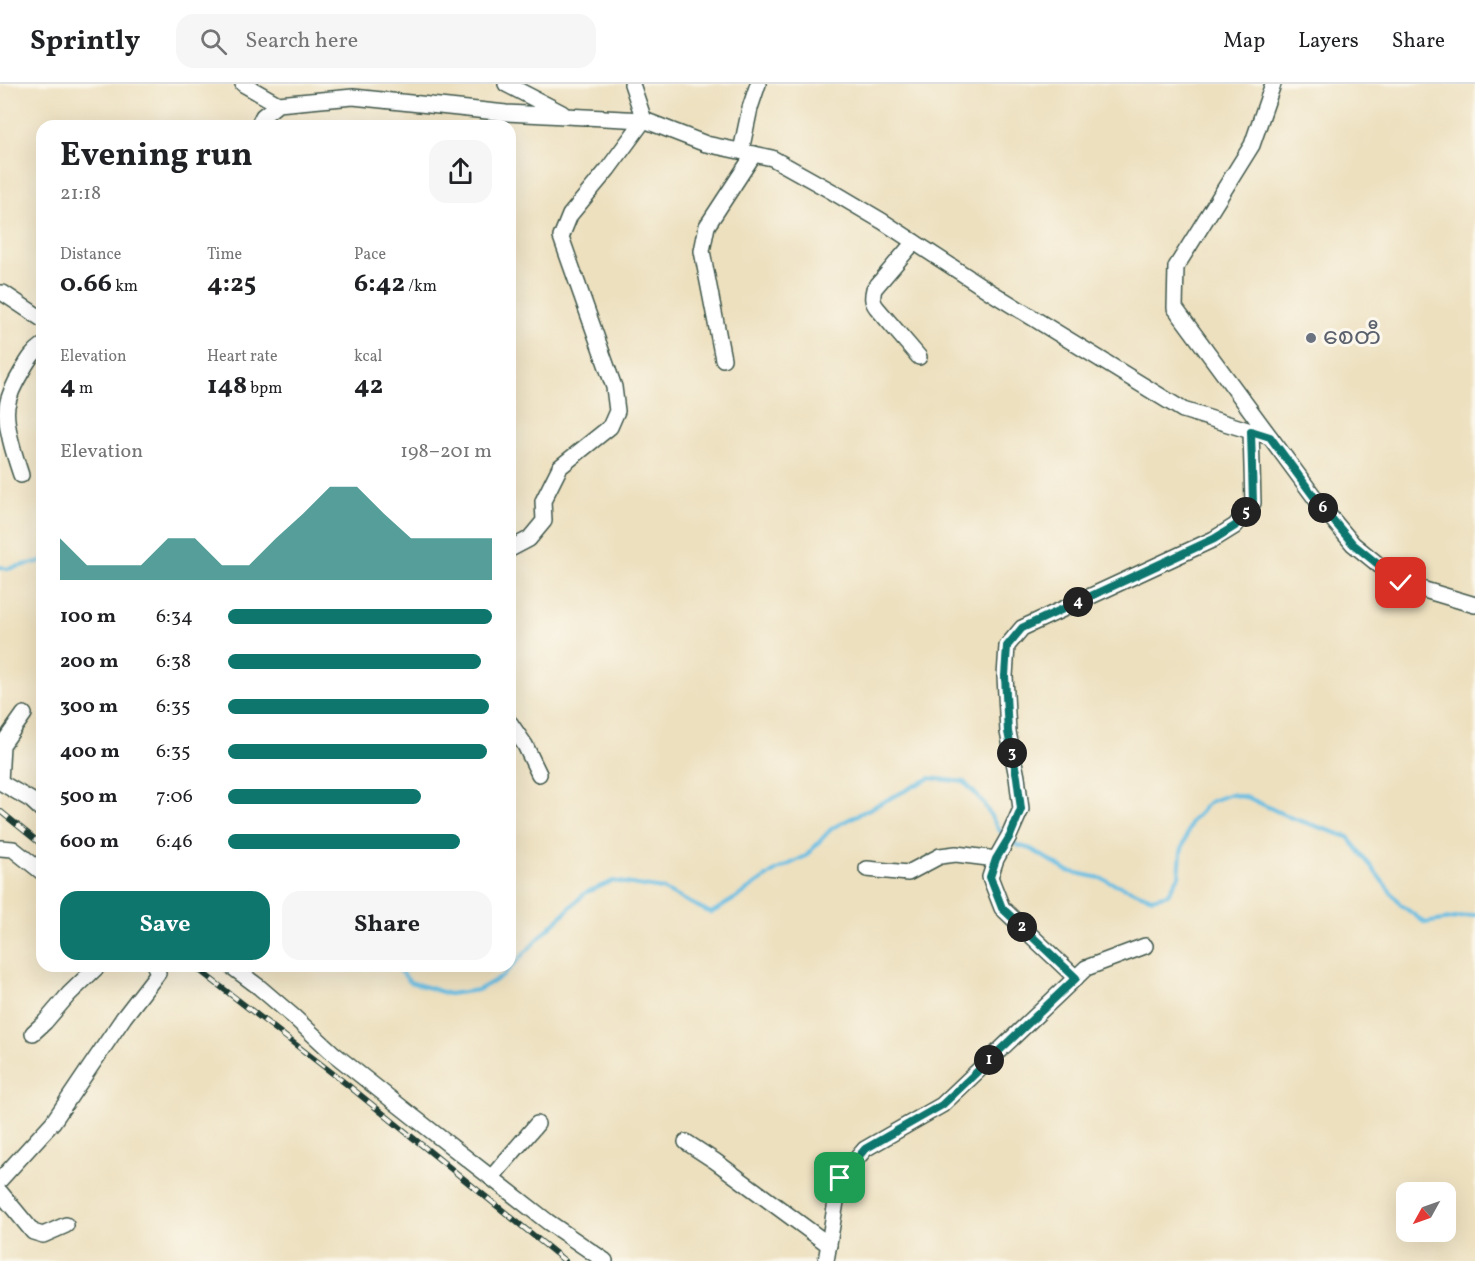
<!DOCTYPE html>
<html lang="en">
<head>
<meta charset="utf-8">
<style>
	:root { --surface:#fff; --page:#f6f6f6; --text:#202124; --muted:#757577; --line:#e0e0e0; --accent:#0f766e }
	body { margin:0; font-family:Vollkorn,"Noto Sans Myanmar",serif; background:var(--page); color:var(--text); height:100vh; display:flex; flex-direction:column; font-size:22px; white-space:nowrap }
	* { box-sizing:border-box; margin:0 }
	p { font-size:20px; color:var(--muted) }
	.icon { flex:none; width:33px; height:33px; fill:none; stroke:currentColor; stroke-width:2; stroke-linecap:round; stroke-linejoin:round }
	.map { position:relative; flex:1; overflow:hidden }
	.side { position:absolute; left:36px; top:36px; width:480px; height:852px; display:flex; flex-direction:column; background:var(--surface); border-radius:18px; box-shadow:0 6px 24px #0002 }
	.side>* { flex:none }
	.needle { width:39px; rotate:230deg }
	.controls { position:absolute; left:1396px; top:1098px; display:grid; gap:12px }
	.controls a { display:grid; place-items:center; width:60px; height:60px; border-radius:12px; background:var(--surface); box-shadow:0 6px 24px #0002; font-size:30px }
	.pin { position:absolute; display:grid; place-items:center; width:51px; height:51px; color:#fff; margin:-26px; border-radius:12px; box-shadow:0 3px 9px #0006 }
	.km { position:absolute; width:30px; height:30px; margin:-15px; border-radius:50%; background:#222; color:#fff; font-size:16px; line-height:30px; text-align:center }
	.round { display:grid; place-items:center; flex:none; width:63px; height:63px; border-radius:18px; background:var(--page) }
	.overview { display:flex; align-items:center; justify-content:space-between; height:102px; padding:0 24px }
	h1 { font-size:33px; font-weight:700; line-height:45px }
	.metrics { display:grid; grid-template-columns:repeat(3,1fr); gap:9px; height:102px; padding:6px 24px }
	.metrics div { display:grid; align-content:center }
	.metrics b { font-size:26px; font-weight:700 }
	.metrics small { font-size:16px; font-weight:400 }
	.metrics p { font-size:16px }
	.chart { height:168px; padding:12px 24px }
	.chart p { display:flex; justify-content:space-between }
	.chart svg { width:100%; height:108px; margin-top:6px; fill:var(--accent); opacity:.7 }
	.primary-button { display:flex; gap:12px; margin-top:auto; padding:12px 24px }
	.primary-button a { flex:1; height:69px; border-radius:18px; background:var(--accent); color:#fff; font-size:24px; font-weight:700; line-height:69px; text-align:center }
	.primary-button a+a { background:var(--page); color:var(--text) }
	ul { padding:0 24px; list-style:none; font-size:20px }
	li { display:grid; grid-template-columns:96px 72px 1fr; align-items:center; height:45px }
	li i { height:15px; border-radius:8px; background:var(--accent) }
	header { display:flex; align-items:center; gap:36px; box-sizing:border-box; height:84px; padding:0 30px; background:var(--surface); border-bottom:2px solid var(--line) }
	header strong { font-size:28px }
	nav { display:flex; gap:33px; margin-inline-start:auto; font-size:21px }
	.search { width:420px; height:54px; background:var(--page); display:flex; align-items:center; gap:15px; box-sizing:border-box; padding:0 21px; border-radius:18px; color:var(--muted); font-size:22px }
	.map>svg:first-child { display:block }
	.lines { fill:none; stroke-linecap:round; stroke-linejoin:round }
	.stream { stroke:#66bde3; stroke-width:4 }
	.minor-casing { stroke:#3e5549; stroke-width:18 }
	.minor { stroke:#fff; stroke-width:15 }
	.rail-casing { stroke:#1f3d34; stroke-width:6 }
	.rail { stroke:#fbf7ec; stroke-width:4; stroke-dasharray:11; stroke-linecap:butt }
	.route-casing { stroke:#fff; stroke-width:12 }
	.route { stroke:#0f766e; stroke-width:8 }
	.worship-dot { fill:#6b7280; stroke:#fbf7ec; stroke-width:2 }
	.labels { text-anchor:middle; dominant-baseline:central; stroke-width:6; stroke-linejoin:round; paint-order:stroke }
	.worship-label { font-size:24px; fill:#5b616d; stroke:#fbf7ec; text-anchor:start }
</style>
</head>
<body>
<header>
<strong>Sprintly</strong>
<div class="search"><svg class="icon" aria-label="search" viewBox="0 0 24 24"><circle cx="10" cy="10" r="6"/><path d="M15 15l6 6"/></svg>Search here</div>
<nav><a>Map</a><a>Layers</a><a>Share</a></nav>
</header>
<div class="map">
<svg width="1475" height="1177" viewBox="0 0 1475 1177">
	<rect width="100%" height="100%" fill="#fbf7ec"/>
	<filter id="ink" filterUnits="userSpaceOnUse"><feTurbulence type="fractalNoise" baseFrequency=".0167" numOctaves="2"/><feDisplacementMap in="SourceGraphic" scale="12" xChannelSelector="R" yChannelSelector="G"/><feConvolveMatrix kernelMatrix="1 2 1 2 8 2 1 2 1" color-interpolation-filters="sRGB"/></filter>
	<filter id="wash" filterUnits="userSpaceOnUse"><feTurbulence type="fractalNoise" baseFrequency=".008" numOctaves="4" result="noise"/><feDisplacementMap in="SourceGraphic" scale="24" xChannelSelector="R" yChannelSelector="G"/><feGaussianBlur stdDeviation="1.35" result="paint"/><feColorMatrix in="noise" values="0 0 0 0 0 0 0 0 0 0 0 0 0 0 0 0 0 1.4 0 .05"/><feComposite in="paint" operator="in"/></filter>
	<g filter="url(#wash)">
		<rect width="100%" height="100%" fill="#ede0bf"/>
		<g class="lines">
			<!-- stream -->
			<g class="stream">
				<path d="M0,483L7,485L42,477"/>
				<path d="M1010,755L1017,761L1031,765L1067,787L1100,794L1152,814L1168,810L1179,792L1181,768L1191,738L1209,718L1230,710L1249,714L1289,733L1348,753L1400,820L1425,839L1475,831"/>
				<path d="M396,882L410,898L449,910L478,906L503,892L536,857L585,809L613,797L662,805L711,829L736,814L775,787L806,772L832,744L930,694L964,698L982,717L999,746L1004,750"/>
			</g>
		</g>
	</g>
	<g filter="url(#ink)">
		<g class="lines">
			<!-- minor casing -->
			<g class="minor-casing">
				<g id="minor">
					<path d="M243,0L278,20"/>
					<path d="M506,0L562,29"/>
					<path d="M632,0L644,36"/>
					<path d="M1273,0L1252,61L1176,183L1175,224L1318,418L1353,460L1401,499L1475,521"/>
					<path d="M258,42L263,32L278,20L353,13L506,29L644,36L706,60L772,74L833,108L882,137L989,207L1183,326L1270,353"/>
					<path d="M741,67L750,24L758,0"/>
					<path d="M914,158L874,205C872,213 872,218 877,224L919,273"/>
					<path d="M0,209H3L42,235"/>
					<path d="M723,275L702,167L707,142L754,70"/>
					<path d="M21,391C15,373 4,340 7,322C9,310 16,297 22,287C28,277 32,269 42,262"/>
					<path d="M510,465L529,455L544,437L543,417L560,383L610,343L617,327L614,303L561,153L570,131L608,85L644,36"/>
					<path d="M510,639L525,661L539,690"/>
					<path d="M0,698L2,661L24,630"/>
					<path d="M0,698L31,716L42,726"/>
					<path d="M0,764L13,765L42,788"/>
					<path d="M867,785L908,789L940,772L956,770L996,775"/>
					<path d="M231,882L259,903L294,933L334,970L411,1031L548,1138L605,1177"/>
					<path d="M1076,894L1002,824L990,793L996,775L1009,752L1021,725L1017,693L1008,648L1005,592L1007,562L1022,544L1214,455L1235,442L1253,419L1251,347"/>
					<path d="M33,949L45,938L69,910L98,882"/>
					<path d="M686,1058L715,1077L829,1161"/>
					<path d="M491,1094L537,1040"/>
					<path d="M0,1096L53,1038L124,933L158,889L155,882"/>
					<path d="M0,1108L33,1148L43,1151L66,1141"/>
					<path d="M826,1177L840,1094L865,1065L942,1021L1086,884L1145,862"/>
				</g>
			</g>
			<!-- minor -->
			<use href="#minor" class="minor"/>
			<!-- rail casing -->
			<g class="rail-casing">
				<g id="rail">
					<path d="M0,727L42,761"/>
					<path d="M194,882L349,1002L565,1177"/>
				</g>
			</g>
			<!-- rail -->
			<use href="#rail" class="rail"/>
		</g>
	</g>
	<g class="lines" filter="url(#ink)">
		<!-- route casing -->
		<g class="route-casing">
			<path id="route" d="M840,1094L865,1065L942,1021L1076,894L1002,824L990,793L996,775L1010,752L1021,725L1017,693L1008,648L1005,592L1007,562L1022,544L1214,455L1235,442L1253,419L1251,347L1270,353L1318,418L1353,460L1401,499"/>
		</g>
		<!-- route -->
		<use href="#route" class="route"/>
	</g>
	<!-- markers -->
	<circle class="worship-dot" cx="1311" cy="254" r="6"/>
	<g class="labels">
		<!-- worship labels -->
		<g class="worship-label">
			<text x="1323" y="254">စေတီ</text>
		</g>
	</g>
</svg>
<div class="controls">
<a><svg class="needle" viewBox="-14 -14 28 28"><path d="M0-13l5 13h-10z" fill="#e53935"/><path d="M0 13l5-13h-10z" fill="#757577"/></svg></a>
</div>
<div class="pin" style="left:840px;top:1094px;background:#1e9e55"><svg class="icon" aria-label="arrive" viewBox="0 0 24 24"><path d="M6 21V4h12l-3 4 3 4H6"/></svg></div>
<div class="pin" style="left:1401px;top:499px;background:#d93025"><svg class="icon" aria-label="check" viewBox="0 0 24 24"><path d="M5 12l5 5 9-10"/></svg></div>
<b class="km" style="left:989px;top:976px">1</b>
<b class="km" style="left:1022px;top:843px">2</b>
<b class="km" style="left:1012px;top:669px">3</b>
<b class="km" style="left:1078px;top:518px">4</b>
<b class="km" style="left:1246px;top:428px">5</b>
<b class="km" style="left:1323px;top:424px">6</b>
<section class="side">
<div class="overview"><div><h1>Evening run</h1><p>21:18</p></div><a class="round"><svg class="icon" aria-label="share" viewBox="0 0 24 24"><path d="M12 15V3M7 8l5-5 5 5M5 13v7h14v-7"/></svg></a></div>
<div class="metrics">
<div><p>Distance</p><b>0.66<small> km</small></b></div>
<div><p>Time</p><b>4:25</b></div>
<div><p>Pace</p><b>6:42<small> /km</small></b></div>
</div>
<div class="metrics">
<div><p>Elevation</p><b>4<small> m</small></b></div>
<div><p>Heart rate</p><b>148<small> bpm</small></b></div>
<div><p>kcal</p><b>42</b></div>
</div>
<div class="chart"><p><span>Elevation</span>198–201 m</p>
<svg viewBox="0 0 160 44" preserveAspectRatio="none"><path d="M0 44V27L10 38L20 38L30 38L40 27L50 27L60 38L70 38L80 27L90 17L100 6L110 6L120 17L130 27L140 27L150 27L160 27V44z"/></svg>
</div>
<ul>
<li><b>100 m</b>6:34<i style="width:100%"></i></li>
<li><b>200 m</b>6:38<i style="width:96%"></i></li>
<li><b>300 m</b>6:35<i style="width:99%"></i></li>
<li><b>400 m</b>6:35<i style="width:98%"></i></li>
<li><b>500 m</b>7:06<i style="width:73%"></i></li>
<li><b>600 m</b>6:46<i style="width:88%"></i></li>
</ul>
<div class="primary-button"><a>Save</a><a>Share</a></div>
</section>
</div>
</body>
</html>
